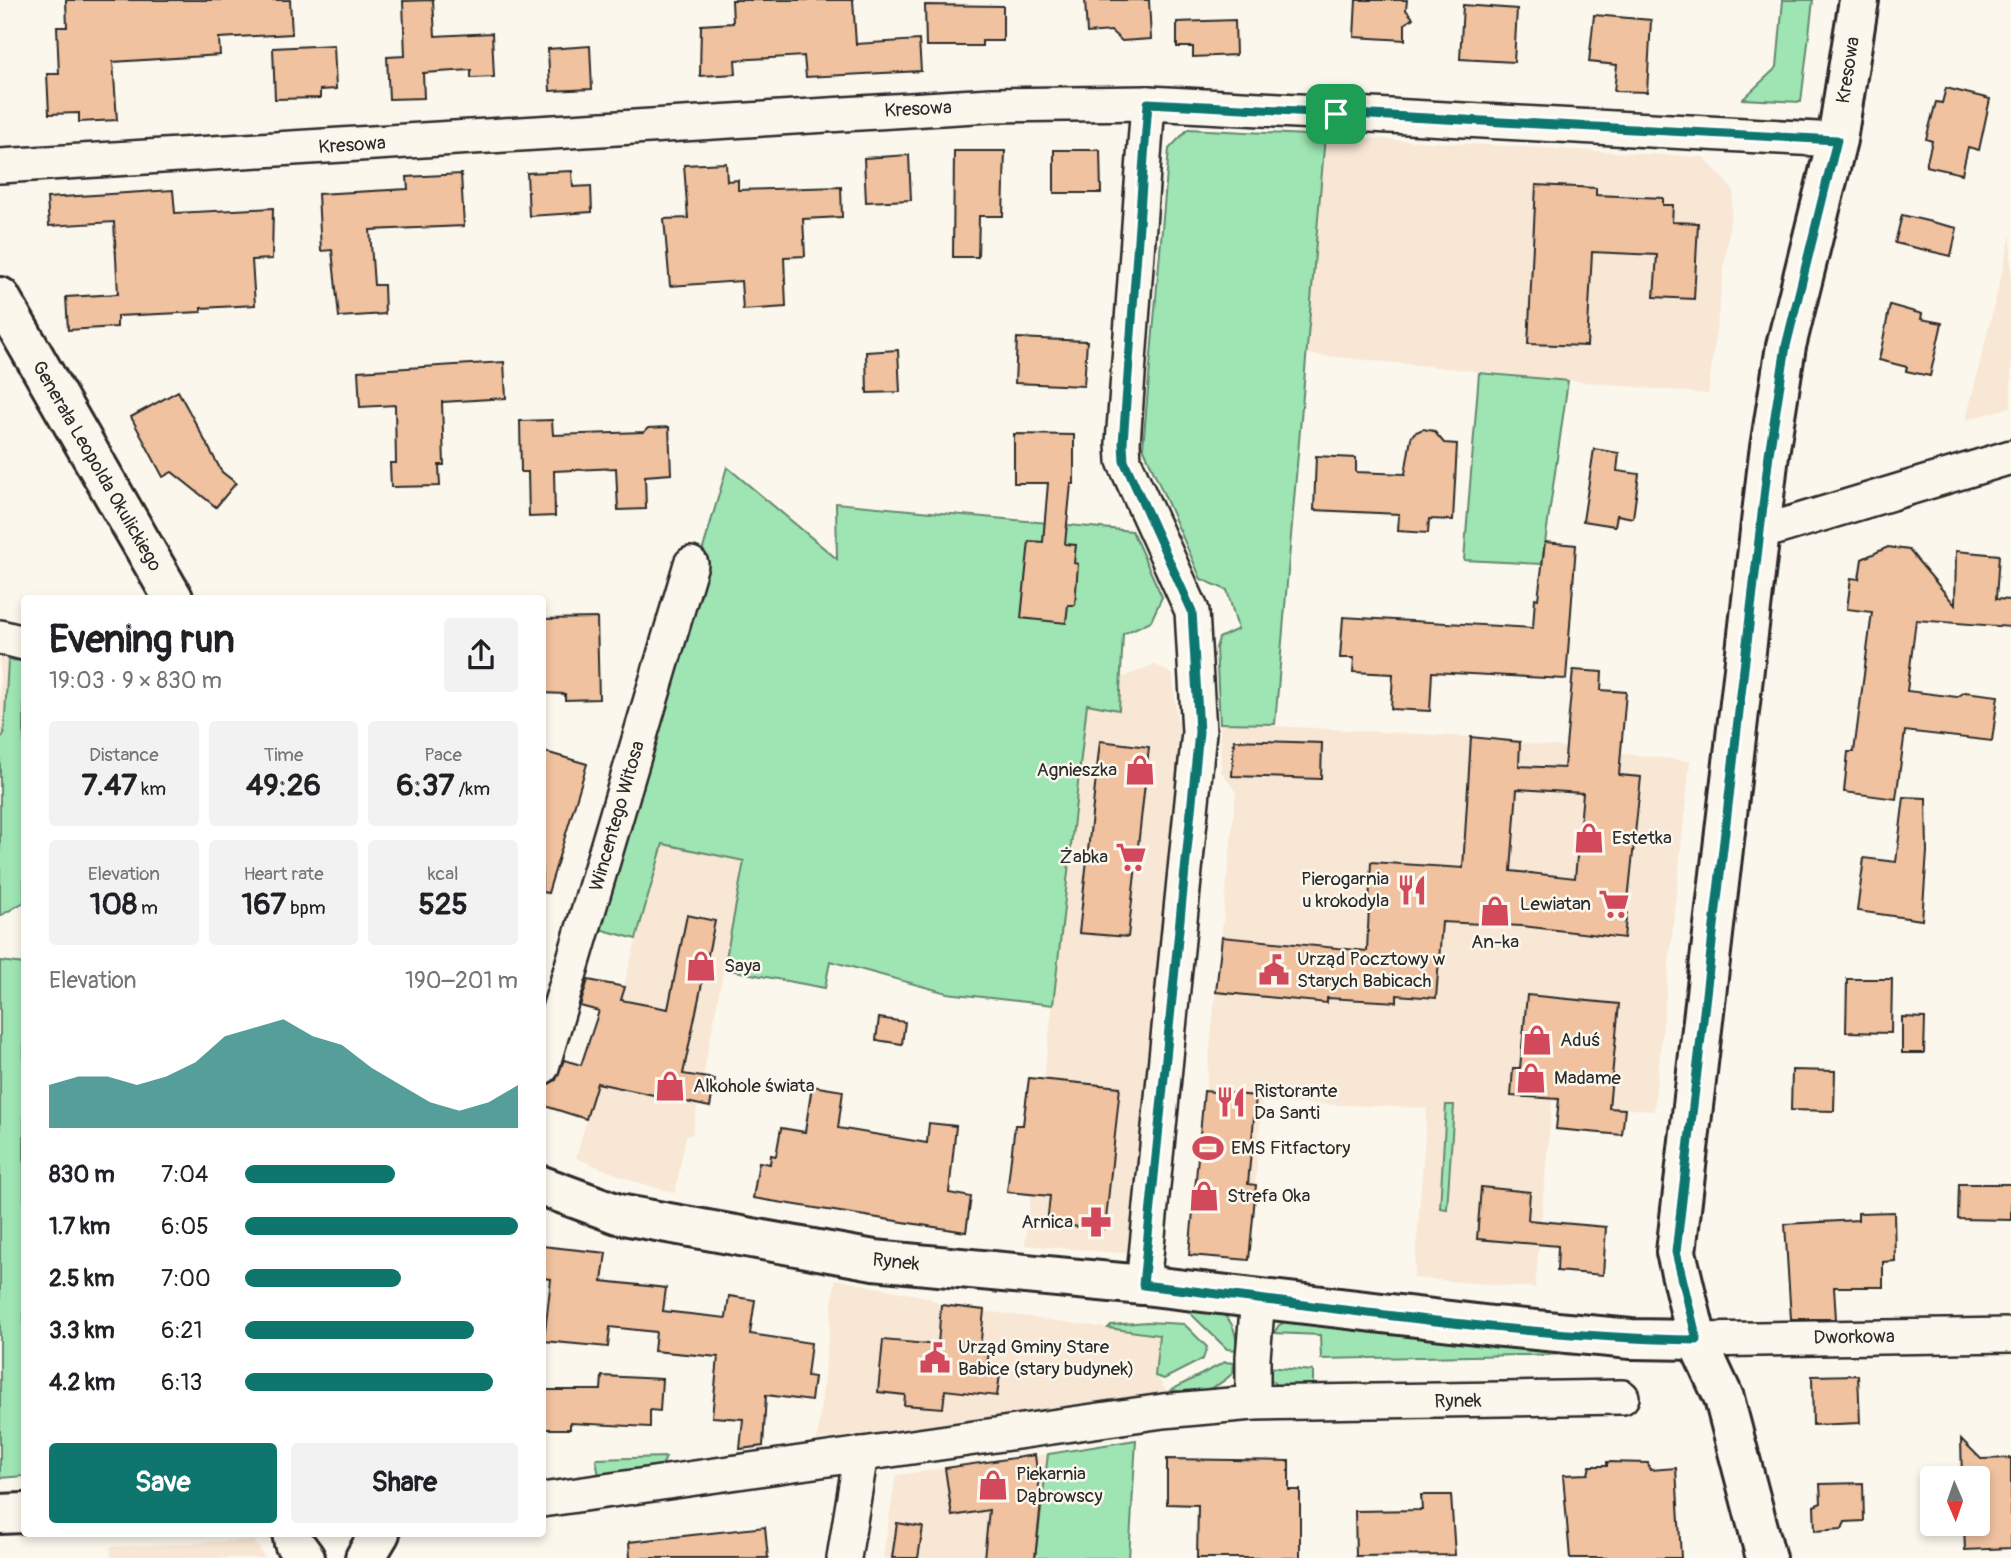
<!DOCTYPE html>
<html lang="en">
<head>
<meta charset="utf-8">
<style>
	:root { --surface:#fff; --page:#f2f2f2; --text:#202124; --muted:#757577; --accent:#0f766e }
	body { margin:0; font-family:Pangolin,sans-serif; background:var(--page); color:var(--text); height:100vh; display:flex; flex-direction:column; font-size:26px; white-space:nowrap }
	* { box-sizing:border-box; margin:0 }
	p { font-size:23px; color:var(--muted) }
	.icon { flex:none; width:38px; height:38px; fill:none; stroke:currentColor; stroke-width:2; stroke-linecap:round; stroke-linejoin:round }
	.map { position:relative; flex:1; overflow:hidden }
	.panel { position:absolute; left:21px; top:595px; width:525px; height:942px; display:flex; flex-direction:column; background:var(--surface); border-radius:7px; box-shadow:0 4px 10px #0003 }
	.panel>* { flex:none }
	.needle { width:46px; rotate:178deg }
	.tools { position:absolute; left:1920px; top:1466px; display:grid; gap:14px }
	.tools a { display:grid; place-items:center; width:70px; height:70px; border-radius:7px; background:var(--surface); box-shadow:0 4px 10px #0003; font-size:35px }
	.pin { position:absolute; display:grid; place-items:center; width:60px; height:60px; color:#fff; margin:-30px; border-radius:14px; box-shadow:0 4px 10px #0006 }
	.round { display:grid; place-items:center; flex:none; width:74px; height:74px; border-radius:7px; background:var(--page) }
	.overview { display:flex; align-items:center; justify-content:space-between; height:119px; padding:0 28px }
	h1 { font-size:38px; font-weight:700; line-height:52px }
	.figures { display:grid; grid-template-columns:repeat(3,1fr); gap:10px; height:119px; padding:7px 28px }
	.figures div { display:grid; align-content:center; border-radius:7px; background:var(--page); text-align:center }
	.figures b { font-size:30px; font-weight:700 }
	.figures small { font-size:19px; font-weight:400 }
	.figures p { font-size:19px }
	.chart { height:196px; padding:14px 28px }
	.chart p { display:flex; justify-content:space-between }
	.chart svg { width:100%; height:126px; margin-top:7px; fill:var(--accent); opacity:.7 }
	.action { display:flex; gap:14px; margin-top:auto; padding:14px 28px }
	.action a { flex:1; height:80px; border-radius:7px; background:var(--accent); color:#fff; font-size:28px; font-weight:700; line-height:80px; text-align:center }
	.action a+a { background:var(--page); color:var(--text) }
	ul { padding:0 28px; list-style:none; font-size:23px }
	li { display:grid; grid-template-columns:112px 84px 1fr; align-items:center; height:52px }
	li i { height:18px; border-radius:9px; background:var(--accent) }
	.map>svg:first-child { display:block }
	.built { fill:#f8e7d5 }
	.green { fill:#9ee5b3; stroke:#64886f; stroke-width:2 }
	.building { fill:#f0c29f; stroke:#2b2b2b; stroke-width:2; fill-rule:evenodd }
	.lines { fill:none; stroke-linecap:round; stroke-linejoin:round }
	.minor-casing { stroke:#2b2b2b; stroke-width:38 }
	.tertiary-casing { stroke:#2b2b2b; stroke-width:44 }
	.secondary-casing { stroke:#2b2b2b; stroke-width:44 }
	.minor { stroke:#fbf7ec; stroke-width:33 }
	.tertiary { stroke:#fbf7ec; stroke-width:38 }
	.secondary { stroke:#fbf7ec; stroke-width:38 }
	.route-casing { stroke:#fff; stroke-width:14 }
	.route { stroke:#0f766e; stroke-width:9 }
	.labels { text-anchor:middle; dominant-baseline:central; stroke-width:5; stroke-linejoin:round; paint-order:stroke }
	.street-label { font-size:19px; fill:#2b2b2b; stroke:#fbf7ec }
	.poi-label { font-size:19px; fill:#2b2b2b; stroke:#fbf7ec; text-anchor:start }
</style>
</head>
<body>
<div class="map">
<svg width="2011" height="1558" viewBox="0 0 2011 1558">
	<rect width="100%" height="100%" fill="#fbf7ec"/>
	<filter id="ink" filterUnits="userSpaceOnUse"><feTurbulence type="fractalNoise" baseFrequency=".0143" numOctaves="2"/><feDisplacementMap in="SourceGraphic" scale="14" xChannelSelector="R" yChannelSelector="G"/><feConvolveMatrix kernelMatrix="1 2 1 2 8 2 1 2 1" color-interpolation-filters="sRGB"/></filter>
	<g filter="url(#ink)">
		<!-- built -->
		<g class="built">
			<path d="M1325,136L1704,157L1734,191L1708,394L1306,354Z"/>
			<path d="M2011,235V407L1966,420Z"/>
			<path d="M0,658L8,660L4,734L0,739Z"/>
			<path d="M1155,664L1173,675L1177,719L1184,725L1132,1254L1025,1245L1087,704L1119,709L1121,678Z"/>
			<path d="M1220,723L1471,737L1690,761L1654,1111L1552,1101L1535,1288L1414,1278L1427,1108L1262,1102L1249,1260L1189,1255L1236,792L1221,771Z"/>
			<path d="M663,844L744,861L692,1135H686L675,1193L633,1181L576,1158Z"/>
			<path d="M835,1279L927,1297L941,1305L1159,1335L1155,1375L1169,1394L1120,1404L817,1440Z"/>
			<path d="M1048,1454L1035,1558H883L896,1475Z"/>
			<path d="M254,1540L265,1558H111L110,1547Z"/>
		</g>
		<!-- green -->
		<g class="green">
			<path d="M1783,0H1813L1801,102L1743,99L1777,67Z"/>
			<path d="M1188,129L1325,136L1275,724L1220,723L1216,648L1219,638L1238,629L1227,590L1201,579L1143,447L1169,149Z"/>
			<path d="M1479,373L1568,381L1542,564L1464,560Z"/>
			<path d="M727,467L837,559L836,503L1132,531L1162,597L1151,621L1123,634L1119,710L1087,704L1053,1005L947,993L830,961L825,988L724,969L744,861L663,844L636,939L592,927Z"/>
			<path d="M8,660L24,661V902L0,916V739L4,734Z"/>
			<path d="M0,961L24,964V1476L0,1478Z"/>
			<path d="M1446,1105H1454L1447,1209L1440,1208Z"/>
			<path d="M1187,1306C1220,1311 1236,1312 1237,1350L1227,1349L1188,1311Z"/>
			<path d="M1289,1320L1577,1351V1354L1321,1359L1320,1335L1274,1333L1279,1325Z"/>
			<path d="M1147,1322L1184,1324L1207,1347L1203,1359L1164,1379L1155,1376L1159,1335L1108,1328L1111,1325Z"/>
			<path d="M1225,1362L1234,1363L1233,1373C1214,1391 1197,1396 1171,1390Z"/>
			<path d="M1267,1367L1313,1371V1393L1278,1388L1267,1374Z"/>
			<path d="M1136,1440L1129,1558H1035L1048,1454Z"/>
			<path d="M666,1457L661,1469L599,1477L596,1459Z"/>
		</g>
		<!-- building -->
		<g class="building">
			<path d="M66,0H290L292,34L219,38L220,55L113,62L117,120L79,122V113L49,114L47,74H59L57,27H67Z"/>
			<path d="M433,0L435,36L492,33L494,77L471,78V70L423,73L424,98L389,99L387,57L405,56L403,1Z"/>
			<path d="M732,0H853L856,44L919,40L921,71L806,77L804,56L735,60L736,74L700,76L701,25L733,23Z"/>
			<path d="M1085,0H1149L1151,39L1122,41L1111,31L1087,33Z"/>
			<path d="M1356,0H1407L1406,10L1413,18L1405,24V40L1354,37Z"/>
			<path d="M925,5L1003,6V41H982V46H926Z"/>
			<path d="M1463,5L1517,9L1514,62L1460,59Z"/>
			<path d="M1594,15L1651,20L1647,92L1614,91L1617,65L1589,62Z"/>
			<path d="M1235,20L1236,55L1193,57V47H1177V22Z"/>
			<path d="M334,45L336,89L320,90V98L275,99L273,48Z"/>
			<path d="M590,46L592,89L550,91L548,49Z"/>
			<path d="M1946,88L1990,99L1979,150L1968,147L1962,174L1926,166L1932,141L1926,139L1936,102L1942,103Z"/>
			<path d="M1054,150H1100L1101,193H1054Z"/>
			<path d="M954,151H1005L1003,216H979L978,257H953Z"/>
			<path d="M909,155L911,200L866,202L864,158Z"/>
			<path d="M726,163L727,181L738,180V190L841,187L842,217L803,219L805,256L784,257L786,307L743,310L741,281L670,286L664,219L688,218L684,165Z"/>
			<path d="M572,171L573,187L591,186L592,212L529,216L527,173Z"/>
			<path d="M461,174L464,226L370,230L374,285H384L385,314L339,317L332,250L321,251L318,194L408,189L407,177Z"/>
			<path d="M1536,185L1596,188V195L1663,198V205H1673L1672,222L1698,223L1694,299L1654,297L1657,255L1592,252L1587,346L1528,344Z"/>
			<path d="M173,190L175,213L273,208L272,259L252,260L255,305L201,308V312L117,316V327L68,330L66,297L118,294L114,222L49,226L47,198Z"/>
			<path d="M1902,215L1957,228L1951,256L1895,243Z"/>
			<path d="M1890,305L1922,314L1921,319L1942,323L1930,376L1906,371L1907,367L1879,360Z"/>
			<path d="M1017,338L1087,341L1084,386L1015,383Z"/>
			<path d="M898,350L900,392L867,393L866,352Z"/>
			<path d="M504,362L506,398L442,402L444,465H439L440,486L391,487L390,463H396L395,405L360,407L358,371Z"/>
			<path d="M178,391L222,472L236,483L216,507L172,472L163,477L131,417Z"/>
			<path d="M552,420L553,435L644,432L648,428L669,427L671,474L645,476L646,509L618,510L616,468L554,471L555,516L529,517L528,472H521L520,421Z"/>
			<path d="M1423,429L1434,431L1444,443L1457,444L1453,520L1429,519L1428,533L1398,531L1399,514L1314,510L1316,456L1356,458V472L1405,474L1411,438L1414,433Z"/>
			<path d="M1014,434L1074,435V484H1071L1065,544L1076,545L1074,563L1078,564L1075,605H1068L1066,623L1021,618L1029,541L1043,542L1048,483H1014Z"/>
			<path d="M1594,449L1619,453L1617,471L1639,474L1633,518L1617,515L1615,526L1583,521Z"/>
			<path d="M1545,542L1576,545L1566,679L1432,672L1430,711L1391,709L1393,674L1353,672L1354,658H1340L1343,617L1533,628L1535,598L1538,599Z"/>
			<path d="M1888,547L1909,550L1955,605L1956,551L1999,555L1996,599L2011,600V627L1916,620L1907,691L1957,697L1965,692L1998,696L1992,741L1905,731L1896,799L1844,792L1848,752H1854L1872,612L1847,609L1851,578L1859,579L1862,559Z"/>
			<path d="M597,618L599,699L565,700V694L542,693V619Z"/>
			<path d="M1573,670L1602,672L1601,690L1626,692L1619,775L1641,777L1624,938L1522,926L1442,922L1436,998L1397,995V1002L1327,998V1003L1216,992L1222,937L1367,951L1371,862L1463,868L1471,737L1520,742L1519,766L1564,768ZM1517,789L1583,793L1575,878L1511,871Z"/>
			<path d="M1234,740L1322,743L1321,779L1232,776Z"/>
			<path d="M1100,741L1149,747L1128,937L1079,933Z"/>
			<path d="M542,751L587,764L548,893L542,892Z"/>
			<path d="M1904,797L1926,798L1927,852L1922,920L1857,911L1864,858L1896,862Z"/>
			<path d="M687,915L715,921L683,1074L715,1079L710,1107L597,1083L586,1119L542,1105L547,1085L556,1080L564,1060L581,1065L599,1011L580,1006L588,980L625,987L621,1000L668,1009Z"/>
			<path d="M1847,979H1892L1891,1033L1846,1032Z"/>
			<path d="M1527,995L1619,1004L1609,1108L1625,1109L1622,1135L1556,1129L1559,1099L1511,1096L1513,1068H1520Z"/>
			<path d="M1902,1017L1925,1018L1924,1053H1902Z"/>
			<path d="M879,1018L905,1022L902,1044L876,1040Z"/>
			<path d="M1792,1070L1835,1071L1834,1111L1791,1110Z"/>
			<path d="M1029,1078L1120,1087L1105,1229L1047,1224L1050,1196L1007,1192L1015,1125H1023Z"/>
			<path d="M812,1086L843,1091L838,1128L927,1143L929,1123L956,1126L949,1193L971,1197L966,1232L753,1198L759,1162L770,1164L771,1155L776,1156L781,1128L805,1132Z"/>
			<path d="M1204,1091L1256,1096L1248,1184L1256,1185L1249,1260L1189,1255Z"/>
			<path d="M1959,1184H2011V1220L1958,1219Z"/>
			<path d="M1481,1187L1530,1192L1528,1220L1606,1227L1603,1275L1557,1271L1558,1246L1477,1239Z"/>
			<path d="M1894,1212L1895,1261L1883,1262V1287H1834L1836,1319H1791L1785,1224L1858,1220V1213Z"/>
			<path d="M542,1246L606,1253L602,1281L666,1288L663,1311L726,1318L729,1296L755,1300L750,1334L811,1343L807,1376L814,1377L811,1401L766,1395L763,1446L740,1449L743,1419L712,1417L718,1357L654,1351L656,1332L610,1327L608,1347L544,1341L551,1279L542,1278Z"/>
			<path d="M941,1305L984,1310L980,1350L989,1351L987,1365L1001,1367L997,1396L945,1390L943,1408L904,1405L905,1395L878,1392L883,1340L938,1345Z"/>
			<path d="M1858,1375L1860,1423L1813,1425L1812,1376Z"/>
			<path d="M602,1376L662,1379L660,1411L650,1410V1427L570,1423V1429H542V1390H601Z"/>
			<path d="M1961,1439L1981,1459L2011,1458V1548L1965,1550L1964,1524H1978V1479H1962Z"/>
			<path d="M1035,1455L1041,1503L1035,1558H984L989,1510L952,1516L945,1468Z"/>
			<path d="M1167,1459L1289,1461V1490H1300V1558H1197L1198,1505L1167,1504Z"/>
			<path d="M1607,1462L1648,1463L1650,1470L1676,1468L1681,1558H1570L1563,1475L1588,1474L1590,1466H1607Z"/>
			<path d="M1863,1483L1864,1521L1845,1522L1842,1529L1815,1531L1814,1506L1821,1503L1820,1484Z"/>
			<path d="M1421,1495H1451L1455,1555L1356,1556L1355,1511L1422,1510Z"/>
			<path d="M897,1523L923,1527L918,1558H892Z"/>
			<path d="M765,1527L768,1558H630L629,1542Z"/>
		</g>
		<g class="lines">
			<!-- minor casing -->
			<g class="minor-casing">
				<g id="minor">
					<path d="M0,166L991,105L1148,103L1837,140"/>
					<path d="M1759,533L2011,457"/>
					<path d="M0,637L24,643"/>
					<path d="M542,1067L691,564"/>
					<path d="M1143,1285L1199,732L1192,611L1124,461L1123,443L1148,103"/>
					<path d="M1697,1340L2011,1335"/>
					<path d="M1253,1403V1357L1258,1298"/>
					<path d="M542,1500L1163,1411L1253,1403L1622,1397"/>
					<path d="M844,1558L861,1454"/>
				</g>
			</g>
			<!-- tertiary casing -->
			<g class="tertiary-casing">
				<g id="tertiary">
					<path d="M542,1186L618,1214L874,1260L1143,1285L1493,1326L1631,1339L1697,1340"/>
					<path d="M0,1514L24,1513"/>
					<path d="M1766,1558L1724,1398L1697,1340L1676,1252L1769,454L1786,346L1837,140L1859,0"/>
				</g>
			</g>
			<!-- secondary casing -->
			<g class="secondary-casing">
				<g id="secondary">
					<path d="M0,297L173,598"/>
					<path d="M292,1533L294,1543L305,1558"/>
					<path d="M365,1558L380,1533"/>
				</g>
			</g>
			<!-- minor -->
			<use href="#minor" class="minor"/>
			<!-- tertiary -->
			<use href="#tertiary" class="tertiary"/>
			<!-- secondary -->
			<use href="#secondary" class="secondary"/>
		</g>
	</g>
	<g class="lines" filter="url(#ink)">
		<!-- route casing -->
		<g class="route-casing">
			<path id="route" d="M1148,103L1837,140L1786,346L1769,454L1676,1252L1697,1340C1512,1337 1327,1306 1143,1285L1199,732L1192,611L1124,461L1123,443Z"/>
		</g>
		<!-- route -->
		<use href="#route" class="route"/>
	</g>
	<!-- icons -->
	<defs>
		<g id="shop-bare" transform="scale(2.415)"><path d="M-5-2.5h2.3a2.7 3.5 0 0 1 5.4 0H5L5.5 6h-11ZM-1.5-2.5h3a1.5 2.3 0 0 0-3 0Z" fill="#d1495b" stroke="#fbf7ec" stroke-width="2.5" paint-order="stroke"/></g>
		<g id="supermarket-bare" transform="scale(2.415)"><path d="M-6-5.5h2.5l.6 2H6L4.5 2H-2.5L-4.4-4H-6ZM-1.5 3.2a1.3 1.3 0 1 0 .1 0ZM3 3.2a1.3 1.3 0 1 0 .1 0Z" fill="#d1495b" stroke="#fbf7ec" stroke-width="2.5" paint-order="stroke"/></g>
		<g id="restaurant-bare" transform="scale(2.415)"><path d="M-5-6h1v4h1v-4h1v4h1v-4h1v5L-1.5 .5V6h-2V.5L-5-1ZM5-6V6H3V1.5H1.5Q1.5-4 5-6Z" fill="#d1495b" stroke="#fbf7ec" stroke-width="2.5" paint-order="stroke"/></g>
		<g id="civic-bare" transform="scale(2.415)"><path d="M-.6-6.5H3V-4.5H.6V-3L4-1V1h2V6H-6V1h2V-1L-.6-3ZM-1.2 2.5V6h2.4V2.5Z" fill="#d1495b" stroke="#fbf7ec" stroke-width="2.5" paint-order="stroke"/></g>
		<g id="stadium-bare" transform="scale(2.415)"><path d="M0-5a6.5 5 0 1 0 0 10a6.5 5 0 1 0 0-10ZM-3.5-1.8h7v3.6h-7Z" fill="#d1495b" stroke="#fbf7ec" stroke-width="2.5" paint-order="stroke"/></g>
		<g id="pharmacy-bare" transform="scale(2.415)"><path d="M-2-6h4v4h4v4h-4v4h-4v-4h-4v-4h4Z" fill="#d1495b" stroke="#fbf7ec" stroke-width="2.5" paint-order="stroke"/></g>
	</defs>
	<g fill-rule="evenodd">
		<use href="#shop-bare" x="1140" y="770"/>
		<use href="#shop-bare" x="1589" y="838"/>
		<use href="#supermarket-bare" x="1131" y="857"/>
		<use href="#restaurant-bare" x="1412" y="890"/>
		<use href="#supermarket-bare" x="1614" y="904"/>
		<use href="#shop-bare" x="1495" y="911"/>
		<use href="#shop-bare" x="701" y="966"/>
		<use href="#civic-bare" x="1274" y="970"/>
		<use href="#shop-bare" x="1537" y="1040"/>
		<use href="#shop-bare" x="1531" y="1078"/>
		<use href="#shop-bare" x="670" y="1086"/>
		<use href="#restaurant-bare" x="1231" y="1102"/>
		<use href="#stadium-bare" x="1208" y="1148"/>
		<use href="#shop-bare" x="1204" y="1196"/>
		<use href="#pharmacy-bare" x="1096" y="1222"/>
		<use href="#civic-bare" x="935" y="1358"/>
		<use href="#shop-bare" x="993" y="1485"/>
	</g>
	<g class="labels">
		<!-- street labels -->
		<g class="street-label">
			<text transform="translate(1848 70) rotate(-81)">Kresowa</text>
			<text transform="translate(918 109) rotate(-3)">Kresowa</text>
			<text transform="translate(352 145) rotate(-4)">Kresowa</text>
			<text transform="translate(97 466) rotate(60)">Generała Leopolda Okulickiego</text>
			<text transform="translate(617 816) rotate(-74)">Wincentego Witosa</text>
			<text transform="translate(896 1262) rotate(6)">Rynek</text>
			<text transform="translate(1854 1337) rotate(-1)">Dworkowa</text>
			<text transform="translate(1458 1401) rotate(-1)">Rynek</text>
		</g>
		<!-- poi labels -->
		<g class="poi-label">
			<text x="1117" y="770" text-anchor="end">Agnieszka</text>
			<text x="1612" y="838">Estetka</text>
			<text x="1108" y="857" text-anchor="end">Żabka</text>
			<text x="1389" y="879" text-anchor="end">Pierogarnia<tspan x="1389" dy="22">u krokodyla</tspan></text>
			<text x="1591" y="904" text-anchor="end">Lewiatan</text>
			<text x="1495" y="942" text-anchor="middle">An-ka</text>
			<text x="1297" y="959">Urząd Pocztowy w<tspan x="1297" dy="22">Starych Babicach</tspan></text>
			<text x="724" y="966">Saya</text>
			<text x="1560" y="1040">Aduś</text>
			<text x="1554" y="1078">Madame</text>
			<text x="693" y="1086">Alkohole świata</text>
			<text x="1254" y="1091">Ristorante<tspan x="1254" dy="22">Da Santi</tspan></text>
			<text x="1231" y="1148">EMS Fitfactory</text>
			<text x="1227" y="1196">Strefa Oka</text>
			<text x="1073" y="1222" text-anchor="end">Arnica</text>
			<text x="958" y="1347">Urząd Gminy Stare<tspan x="958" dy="22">Babice (stary budynek)</tspan></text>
			<text x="1016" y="1474">Piekarnia<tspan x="1016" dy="22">Dąbrowscy</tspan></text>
		</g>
	</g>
</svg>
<div class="tools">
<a><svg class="needle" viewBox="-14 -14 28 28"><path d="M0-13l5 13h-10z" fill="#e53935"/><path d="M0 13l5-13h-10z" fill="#757577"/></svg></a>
</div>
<div class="pin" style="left:1336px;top:114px;background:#1e9e55"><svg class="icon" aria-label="arrive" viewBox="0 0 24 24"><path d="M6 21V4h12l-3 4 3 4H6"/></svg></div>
<section class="panel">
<div class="overview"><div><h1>Evening run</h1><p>19:03 · 9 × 830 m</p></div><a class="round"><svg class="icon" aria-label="share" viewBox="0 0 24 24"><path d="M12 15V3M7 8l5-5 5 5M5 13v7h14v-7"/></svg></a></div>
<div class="figures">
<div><p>Distance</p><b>7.47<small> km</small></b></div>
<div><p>Time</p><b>49:26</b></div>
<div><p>Pace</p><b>6:37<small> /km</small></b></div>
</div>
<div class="figures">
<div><p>Elevation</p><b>108<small> m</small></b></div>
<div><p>Heart rate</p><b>167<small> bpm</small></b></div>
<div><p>kcal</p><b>525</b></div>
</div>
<div class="chart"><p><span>Elevation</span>190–201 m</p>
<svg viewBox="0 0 160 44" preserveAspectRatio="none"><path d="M0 44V29L10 26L20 26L30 29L40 26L50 21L60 12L70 9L80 6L90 12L100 15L110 23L120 29L130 35L140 38L150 35L160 29V44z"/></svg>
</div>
<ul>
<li><b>830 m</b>7:04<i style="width:55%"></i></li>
<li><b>1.7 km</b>6:05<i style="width:100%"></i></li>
<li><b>2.5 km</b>7:00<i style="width:57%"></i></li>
<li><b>3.3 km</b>6:21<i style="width:84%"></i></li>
<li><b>4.2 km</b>6:13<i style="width:91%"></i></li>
</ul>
<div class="action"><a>Save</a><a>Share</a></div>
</section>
</div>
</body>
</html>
